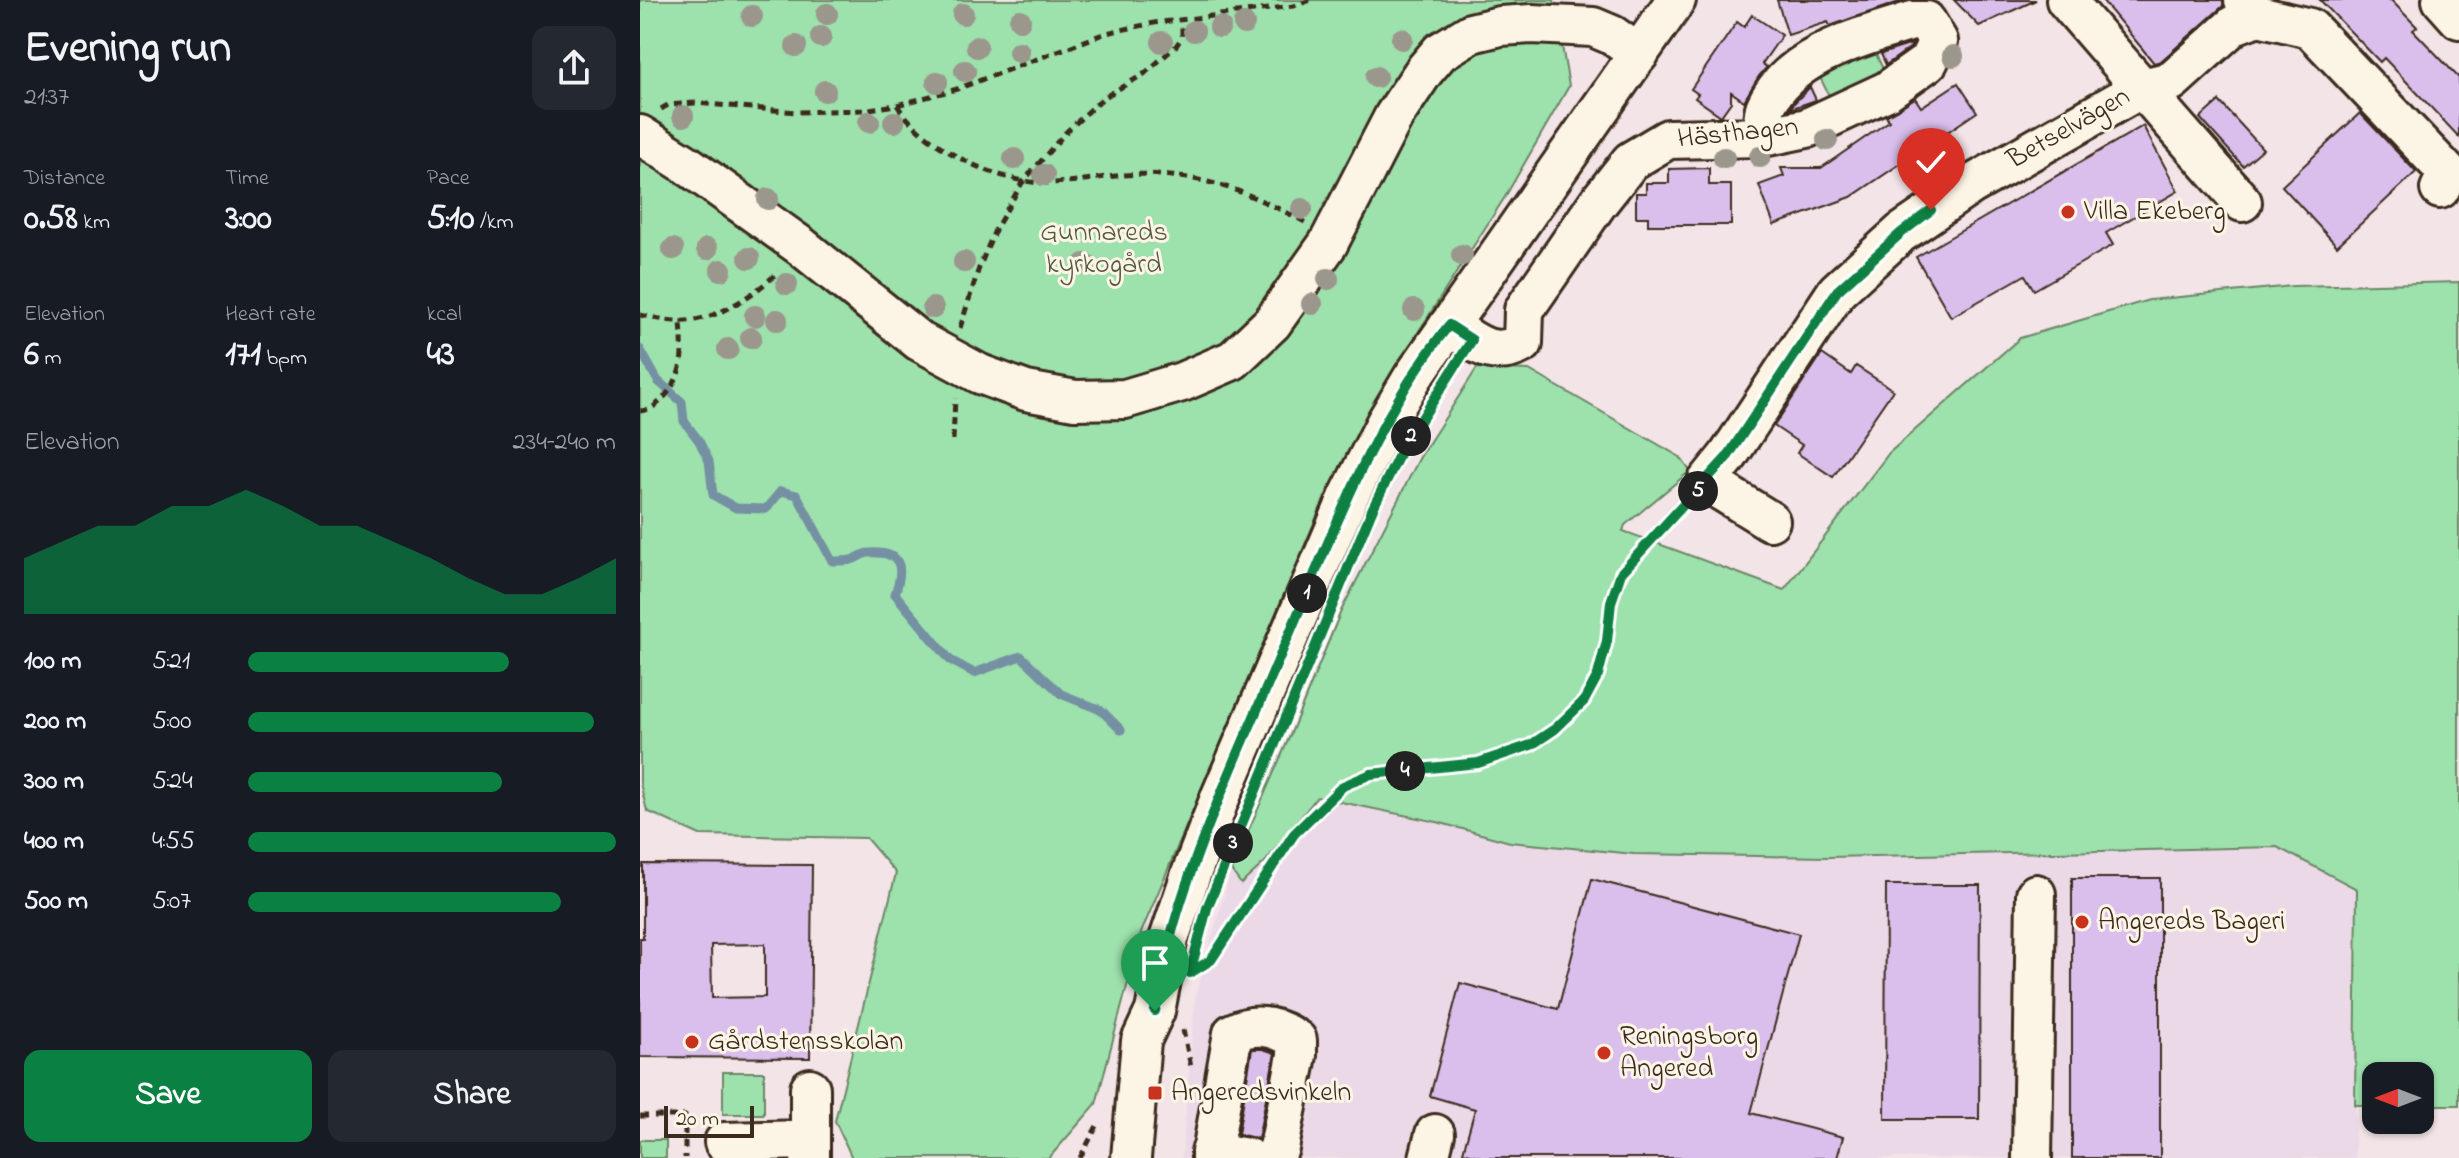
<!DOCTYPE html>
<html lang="en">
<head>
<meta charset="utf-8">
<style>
	:root { --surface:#171b24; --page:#242831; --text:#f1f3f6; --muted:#9ea1a6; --accent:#0b8043 }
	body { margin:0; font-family:"Indie Flower",sans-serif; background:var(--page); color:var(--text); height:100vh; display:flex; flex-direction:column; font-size:30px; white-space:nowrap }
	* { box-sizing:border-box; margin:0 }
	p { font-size:26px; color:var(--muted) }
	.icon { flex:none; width:44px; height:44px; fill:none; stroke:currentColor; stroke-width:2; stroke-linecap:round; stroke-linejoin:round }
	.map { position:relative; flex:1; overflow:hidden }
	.side { display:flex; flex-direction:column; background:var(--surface); width:640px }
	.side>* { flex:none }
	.needle { width:52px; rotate:270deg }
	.tools { position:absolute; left:1722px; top:1062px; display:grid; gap:16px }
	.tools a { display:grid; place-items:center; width:72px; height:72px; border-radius:16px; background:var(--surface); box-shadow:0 2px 6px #0004; font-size:40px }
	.scale { position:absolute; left:24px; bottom:20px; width:90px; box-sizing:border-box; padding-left:8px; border:4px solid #3b2a1e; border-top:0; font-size:22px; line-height:28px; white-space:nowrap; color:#3b2a1e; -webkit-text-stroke:6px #fcf5e5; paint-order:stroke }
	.pin { position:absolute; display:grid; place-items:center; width:68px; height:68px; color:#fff; margin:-82px -34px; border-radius:50% 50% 50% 0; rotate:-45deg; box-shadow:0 0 8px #0007 }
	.pin .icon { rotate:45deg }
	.km { position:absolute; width:40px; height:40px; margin:-20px; border-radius:50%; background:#222; color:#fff; font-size:22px; line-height:40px; text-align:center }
	.round { display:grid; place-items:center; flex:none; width:84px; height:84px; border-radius:16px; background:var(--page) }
	.head { display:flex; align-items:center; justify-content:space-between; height:136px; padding:0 24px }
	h1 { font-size:44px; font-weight:700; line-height:60px }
	.stats { display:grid; grid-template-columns:repeat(3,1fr); gap:12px; height:136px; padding:8px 24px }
	.stats div { display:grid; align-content:center }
	.stats b { font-size:34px; font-weight:700 }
	.stats small { font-size:22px; font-weight:400 }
	.stats p { font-size:22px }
	.chart { height:224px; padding:16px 24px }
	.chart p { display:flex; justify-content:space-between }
	.chart svg { width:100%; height:144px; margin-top:8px; fill:var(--accent); opacity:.7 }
	.button { display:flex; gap:16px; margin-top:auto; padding:16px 24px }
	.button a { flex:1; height:92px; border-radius:16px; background:var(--accent); color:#fff; font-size:32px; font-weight:700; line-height:92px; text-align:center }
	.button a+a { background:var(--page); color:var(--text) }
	ul { padding:0 24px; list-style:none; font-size:26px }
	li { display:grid; grid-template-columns:128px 96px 1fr; align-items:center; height:60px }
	li i { height:20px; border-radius:10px; background:var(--accent) }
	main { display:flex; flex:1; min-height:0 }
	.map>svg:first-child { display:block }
	.built { fill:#ebd9e8 }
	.green { fill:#9de1ad; stroke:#6c8666; stroke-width:2 }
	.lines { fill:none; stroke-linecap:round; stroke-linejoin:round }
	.stream { stroke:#7490a2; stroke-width:9 }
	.building { fill:#dabeec; stroke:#3b2a1e; stroke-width:2; fill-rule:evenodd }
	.minor-casing { stroke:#3b2a1e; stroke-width:44 }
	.path { stroke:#3b2a1e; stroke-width:5; stroke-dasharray:8 6; stroke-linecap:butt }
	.minor { stroke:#fcf5e5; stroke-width:38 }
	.tree { fill:#9b978c }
	.route-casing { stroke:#fff; stroke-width:16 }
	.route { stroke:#0b8043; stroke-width:10 }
	.poi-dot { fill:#c8321e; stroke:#fcf5e5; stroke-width:3 }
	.labels { text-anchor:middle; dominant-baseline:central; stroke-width:6; stroke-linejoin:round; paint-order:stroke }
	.street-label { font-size:28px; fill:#3b2a1e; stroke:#fcf5e5 }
	.poi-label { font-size:28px; fill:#3b2a1e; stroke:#fcf5e5; text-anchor:start }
	.park-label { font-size:28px; fill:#545842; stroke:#fcf5e5 }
</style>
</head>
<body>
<main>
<section class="side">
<div class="head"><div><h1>Evening run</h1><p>21:37</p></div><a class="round"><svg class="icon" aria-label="share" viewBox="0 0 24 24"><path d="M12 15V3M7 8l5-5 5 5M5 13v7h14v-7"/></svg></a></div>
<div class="stats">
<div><p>Distance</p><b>0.58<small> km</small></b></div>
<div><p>Time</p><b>3:00</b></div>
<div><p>Pace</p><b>5:10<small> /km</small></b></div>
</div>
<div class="stats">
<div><p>Elevation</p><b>6<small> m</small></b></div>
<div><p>Heart rate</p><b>171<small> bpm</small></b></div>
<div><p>kcal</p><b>43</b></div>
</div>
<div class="chart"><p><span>Elevation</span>234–240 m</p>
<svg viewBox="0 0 160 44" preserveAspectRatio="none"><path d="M0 44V27L10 22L20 17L30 17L40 11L50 11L60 6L70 11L80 17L90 17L100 22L110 27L120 33L130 38L140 38L150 33L160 27V44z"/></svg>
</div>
<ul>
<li><b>100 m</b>5:21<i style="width:71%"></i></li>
<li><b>200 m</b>5:00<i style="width:94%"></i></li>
<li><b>300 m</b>5:24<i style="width:69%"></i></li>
<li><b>400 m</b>4:55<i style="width:100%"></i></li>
<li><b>500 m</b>5:07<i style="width:85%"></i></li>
</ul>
<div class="button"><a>Save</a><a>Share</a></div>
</section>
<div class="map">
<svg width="1819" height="1158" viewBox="0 0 1819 1158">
	<rect width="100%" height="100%" fill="#f2e4e7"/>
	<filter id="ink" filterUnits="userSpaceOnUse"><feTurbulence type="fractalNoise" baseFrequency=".0125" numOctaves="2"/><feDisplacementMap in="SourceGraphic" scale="16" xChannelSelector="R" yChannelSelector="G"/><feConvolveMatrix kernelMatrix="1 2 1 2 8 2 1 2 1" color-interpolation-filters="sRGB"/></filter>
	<g filter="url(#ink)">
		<!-- built -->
		<path class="built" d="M677,797L797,822L870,842L1189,857L1637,847L1717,888L1715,1158H542L555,999L591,870L602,883L625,862Z"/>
		<!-- green -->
		<g class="green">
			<path d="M0,0H914L929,86L865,197L759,362L685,497L501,933L456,1104L409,1158H212L195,1121L256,873L226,838L60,835L7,811L0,783Z"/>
			<path d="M1230,41L1248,80L1194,106L1175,67Z"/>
			<path d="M1819,282V1105H1780V1076H1736V1105H1715L1717,889L1637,847L1189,857L994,854L870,842L797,822L677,797L625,862L601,884L591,870L649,738L701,611L780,457L837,368L889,370L1040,457L1050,471L985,525L983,531L1144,590L1249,453L1380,338L1509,300L1653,286Z"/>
			<rect x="83" y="1072" width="41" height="42"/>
			<rect x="0" y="1140" width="26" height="18"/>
		</g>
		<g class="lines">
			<!-- stream -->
			<path class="stream" d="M0,349L18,381L42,402L44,421L59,441L69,461L73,495L96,508L126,509L141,491L157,495L192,561C198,561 205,561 211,560C218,559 222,553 229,553C263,551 264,568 255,594L310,660L334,673L381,656L421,694L461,710L481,730"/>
		</g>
		<!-- building -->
		<g class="building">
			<path d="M1137,0H1265L1190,26L1188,22L1148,35Z"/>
			<path d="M1314,0H1396L1339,26Z"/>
			<path d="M1462,0H1583V6L1521,61L1514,63Z"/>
			<path d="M1680,0H1751L1777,27L1773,30L1819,78V137L1744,58L1740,62Z"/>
			<path d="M1112,15L1142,35L1122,64L1127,67L1119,76L1104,101L1091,92V102L1081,116L1055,98L1058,94L1051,89L1097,22L1104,27Z"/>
			<path d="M1272,44L1271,47L1246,65L1241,54Z"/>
			<path d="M1318,83L1337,112L1211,197L1134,225L1119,185L1144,176L1141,168H1181L1249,121L1246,116L1275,98L1281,107Z"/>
			<path d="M1170,87L1176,100L1150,109L1155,102Z"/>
			<path d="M1579,101L1623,149L1603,166L1560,118Z"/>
			<path d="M1720,113L1776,172L1697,246L1642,186Z"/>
			<path d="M1503,126L1538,191L1466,233L1473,245L1394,290L1385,275L1311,317L1276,257Z"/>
			<path d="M1069,168V185H1091V225H1008V217H996V193H1006V183H1029V169Z"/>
			<path d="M1182,354L1211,374L1216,366L1253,390L1193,477L1157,453L1162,445L1134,426Z"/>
			<path d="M3,864L172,865L170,1058L0,1057V938H3ZM125,944V997L72,998L71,945Z"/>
			<rect x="1432" y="878" width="88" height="280"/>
			<path d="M952,879L1159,934L1111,1113L1203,1137L1197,1158H845L823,1152L835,1109L790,1096L820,983L918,1009Z"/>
			<path d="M1246,885H1340L1339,1119H1245Z"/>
			<path d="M612,1049H623L635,1053L618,1139L598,1134Z"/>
		</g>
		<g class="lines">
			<!-- minor casing -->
			<g class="minor-casing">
				<g id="minor">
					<path d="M1604,0L1618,16L1670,28L1808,173L1800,189"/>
					<path d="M1802,0L1819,19"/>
					<path d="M0,135L46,164L162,247L279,341L340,374L386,391L435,400L485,399L542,382L593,360L632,323L688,244L754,116L784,71L800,52L831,33L860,26L892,24L953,27L972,35L999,54"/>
					<path d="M1602,202L1502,88L1532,81L1594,25L1618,16"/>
					<path d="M809,325C834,342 852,360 883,343L884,310L957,204L991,161L1028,139L1123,137L1167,128L1247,91L1288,62L1298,41L1286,21H1272C1222,37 1150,54 1126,106C1122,114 1124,128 1123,137"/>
					<path d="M1130,521L1067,482L1088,456L1197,291L1261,233L1331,185L1502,88L1426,0"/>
					<path d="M170,1088V1158"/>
					<path d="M84,1142L170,1140"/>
					<path d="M571,1152L608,1158"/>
					<path d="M491,1158L501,1041L515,1011L529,939L551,874L580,798L709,496L746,422L773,377L1036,0"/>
					<path d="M571,1158L593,1033C615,1022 636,1026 657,1040V1055L639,1148L633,1158"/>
					<path d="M789,1158L795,1134"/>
					<path d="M1392,1158L1396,894"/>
				</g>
			</g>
			<!-- path -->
			<g class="path">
				<path d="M257,105C285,148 360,185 411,183C447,182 484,171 521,175C578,179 615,196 665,222"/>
				<path d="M21,109L28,105L55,103L156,112L222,110L257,105L317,89L466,33L514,23L654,6L671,0"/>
				<path d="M0,315C12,317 25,321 38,321C72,324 116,294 139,271"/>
				<path d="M320,328L339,268L355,230L382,183L425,133L463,98L504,74L536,46L542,37V19"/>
				<path d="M0,411C12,410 18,404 26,395C45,372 43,350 41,322"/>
				<path d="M313,440L315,398"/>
				<path d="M558,968L571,960C606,906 668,792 730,774C743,771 759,771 773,770C822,765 876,761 916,728C944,705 961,677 967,641C971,621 969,601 977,582C989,555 1024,526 1045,505"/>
				<path d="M543,1030L551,1067"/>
				<path d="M0,1116H45V1158"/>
				<path d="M440,1158L458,1124"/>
			</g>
			<!-- minor -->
			<use href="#minor" class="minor"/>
		</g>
		<!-- trees -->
		<g class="tree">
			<circle cx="187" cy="14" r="11"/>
			<circle cx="323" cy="14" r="11"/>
			<circle cx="112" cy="16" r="11"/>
			<circle cx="380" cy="20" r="11"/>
			<circle cx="604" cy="24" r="11"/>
			<circle cx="580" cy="27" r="11"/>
			<circle cx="554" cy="31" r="11"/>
			<circle cx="181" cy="37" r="11"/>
			<circle cx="762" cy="39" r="11"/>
			<circle cx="522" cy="42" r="11"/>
			<circle cx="156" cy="46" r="11"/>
			<circle cx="337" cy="47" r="11"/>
			<circle cx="379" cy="52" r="11"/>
			<circle cx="1313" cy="56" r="11"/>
			<circle cx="325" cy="71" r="11"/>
			<circle cx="736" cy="77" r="11"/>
			<circle cx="297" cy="82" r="11"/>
			<circle cx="185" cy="91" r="11"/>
			<circle cx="43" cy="116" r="11"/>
			<circle cx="229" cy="122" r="11"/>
			<circle cx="254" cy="122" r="11"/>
			<circle cx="1187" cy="140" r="11"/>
			<circle cx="1120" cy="157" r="11"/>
			<circle cx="1084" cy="158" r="11"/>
			<circle cx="374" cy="159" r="11"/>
			<circle cx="404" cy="175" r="11"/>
			<circle cx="128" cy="199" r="11"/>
			<circle cx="662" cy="209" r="11"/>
			<circle cx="33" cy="249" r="11"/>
			<circle cx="67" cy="249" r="11"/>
			<circle cx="822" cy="255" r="11"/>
			<circle cx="109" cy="258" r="11"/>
			<circle cx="324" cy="262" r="11"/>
			<circle cx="445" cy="264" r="11"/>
			<circle cx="81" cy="270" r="11"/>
			<circle cx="688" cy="279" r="11"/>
			<circle cx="147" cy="284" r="11"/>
			<circle cx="672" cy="304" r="11"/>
			<circle cx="293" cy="308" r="11"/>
			<circle cx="774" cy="310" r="11"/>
			<circle cx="115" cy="316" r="11"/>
			<circle cx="137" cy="320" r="11"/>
			<circle cx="111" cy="338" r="11"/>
			<circle cx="88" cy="349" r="11"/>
		</g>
	</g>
	<g class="lines" filter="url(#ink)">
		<!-- route casing -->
		<g class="route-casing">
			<path id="route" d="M515,1011C520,987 523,962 530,939C557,838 605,741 645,644C692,535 734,419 809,325L832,340L761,451L732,510L567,908L550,973L571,960L654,834L703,786L731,774L838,763L891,745L915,729L944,701L958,675L967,641L971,602L981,573L1088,456L1197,291L1261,233L1291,210"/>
		</g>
		<!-- route -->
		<use href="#route" class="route"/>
	</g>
	<!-- markers -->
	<g class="poi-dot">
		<circle cx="1428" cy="212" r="8"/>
		<circle cx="1442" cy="922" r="8"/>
		<circle cx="52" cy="1042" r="8"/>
		<circle cx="964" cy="1053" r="8"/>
		<rect x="507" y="1085" width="16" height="16" rx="4"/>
	</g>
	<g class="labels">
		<!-- street labels -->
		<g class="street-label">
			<text transform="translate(1429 129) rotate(-30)">Betselvägen</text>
			<text transform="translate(1098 134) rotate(-6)">Hästhagen</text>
		</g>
		<!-- poi labels -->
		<g class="poi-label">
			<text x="1444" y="212">Villa Ekeberg</text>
			<text x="1458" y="922">Angereds Bageri</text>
			<text x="980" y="1037">Reningsborg<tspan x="980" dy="32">Angered</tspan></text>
			<text x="68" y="1042">Gårdstensskolan</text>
			<text x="531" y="1093">Angeredsvinkeln</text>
		</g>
		<!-- park labels -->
		<g class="park-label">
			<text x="464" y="233">Gunnareds<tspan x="464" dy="32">kyrkogård</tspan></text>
		</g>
	</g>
</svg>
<div class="tools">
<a><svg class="needle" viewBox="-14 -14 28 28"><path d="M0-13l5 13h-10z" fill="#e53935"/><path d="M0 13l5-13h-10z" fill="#9ea1a6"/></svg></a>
</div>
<div class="scale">20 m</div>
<div class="pin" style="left:515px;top:1011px;background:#1e9e55"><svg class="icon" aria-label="arrive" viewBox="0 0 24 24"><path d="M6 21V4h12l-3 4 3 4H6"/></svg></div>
<div class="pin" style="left:1291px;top:210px;background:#d93025"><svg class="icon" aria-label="check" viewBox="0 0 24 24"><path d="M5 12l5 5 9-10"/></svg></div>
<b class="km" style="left:667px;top:593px">1</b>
<b class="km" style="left:771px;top:436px">2</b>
<b class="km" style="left:593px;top:843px">3</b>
<b class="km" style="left:765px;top:771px">4</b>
<b class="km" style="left:1058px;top:491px">5</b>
</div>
</main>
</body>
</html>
